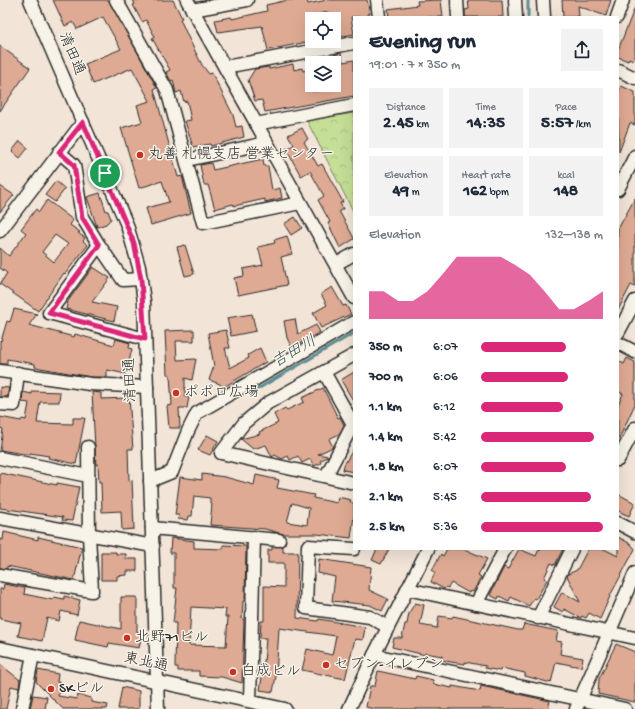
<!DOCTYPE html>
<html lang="en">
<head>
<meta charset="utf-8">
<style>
	:root { --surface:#fff; --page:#f2f2f3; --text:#1f2937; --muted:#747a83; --accent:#db2777 }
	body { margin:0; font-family:"Gochi Hand","Klee One",sans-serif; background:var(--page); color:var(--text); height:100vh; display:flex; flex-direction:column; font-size:15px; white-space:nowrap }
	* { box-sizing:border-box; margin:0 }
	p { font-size:13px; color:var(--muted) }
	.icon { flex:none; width:22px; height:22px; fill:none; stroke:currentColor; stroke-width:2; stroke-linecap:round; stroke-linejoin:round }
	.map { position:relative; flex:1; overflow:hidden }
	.side { position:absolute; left:353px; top:16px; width:266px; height:534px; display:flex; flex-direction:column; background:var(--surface); border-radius:0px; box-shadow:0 4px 16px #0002 }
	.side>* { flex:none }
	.fabs { position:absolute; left:305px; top:12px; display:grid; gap:8px }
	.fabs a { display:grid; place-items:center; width:36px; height:36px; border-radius:0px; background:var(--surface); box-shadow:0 4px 16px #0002; font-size:20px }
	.pin { position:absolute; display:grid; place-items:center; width:34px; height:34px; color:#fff; margin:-17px; border:2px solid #fff; border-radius:50%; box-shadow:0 1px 4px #0007 }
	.round { display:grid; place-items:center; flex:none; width:42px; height:42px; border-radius:0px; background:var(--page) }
	.summary { display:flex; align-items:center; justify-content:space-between; height:68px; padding:0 16px }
	h1 { font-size:22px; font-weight:700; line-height:30px }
	.metrics { display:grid; grid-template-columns:repeat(3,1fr); gap:6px; height:68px; padding:4px 16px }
	.metrics div { display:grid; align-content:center; border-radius:0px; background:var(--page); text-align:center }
	.metrics b { font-size:17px; font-weight:700 }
	.metrics small { font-size:11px; font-weight:400 }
	.metrics p { font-size:11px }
	.chart { height:112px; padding:8px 16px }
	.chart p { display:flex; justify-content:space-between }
	.chart svg { width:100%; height:72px; margin-top:4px; fill:var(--accent); opacity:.7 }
	ul { padding:0 16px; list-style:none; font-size:13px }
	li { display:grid; grid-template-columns:64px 48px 1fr; align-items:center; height:30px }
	li i { height:10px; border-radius:5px; background:var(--accent) }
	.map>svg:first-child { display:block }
	.park { fill:url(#park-crowns); stroke:#788560 }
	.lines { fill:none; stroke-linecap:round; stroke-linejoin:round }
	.stream { stroke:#5d8d94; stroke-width:3 }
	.building { fill:#dfaa93; stroke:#2b2b2b; fill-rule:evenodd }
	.minor-casing { stroke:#2b2b2b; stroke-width:15 }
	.minor { stroke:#f7f3e8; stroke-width:12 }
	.route-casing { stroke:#fff; stroke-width:8 }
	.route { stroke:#db2777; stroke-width:5 }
	.poi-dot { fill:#c8321e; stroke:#f7f3e8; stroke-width:1.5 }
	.labels { text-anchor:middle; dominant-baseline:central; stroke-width:3; stroke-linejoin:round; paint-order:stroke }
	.street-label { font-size:15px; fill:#2b2b2b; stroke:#f7f3e8 }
	.poi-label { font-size:15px; fill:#2b2b2b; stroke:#f7f3e8; text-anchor:start }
	.water-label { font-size:16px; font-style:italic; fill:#405457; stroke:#f7f3e8 }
</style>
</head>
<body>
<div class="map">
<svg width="635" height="709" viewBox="0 0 635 709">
	<defs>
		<pattern id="park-crowns" width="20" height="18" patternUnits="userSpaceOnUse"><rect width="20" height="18" fill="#c5df96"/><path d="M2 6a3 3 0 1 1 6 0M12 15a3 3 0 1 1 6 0" fill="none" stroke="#a9c081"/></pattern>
	</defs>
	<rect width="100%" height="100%" fill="#f2e4d7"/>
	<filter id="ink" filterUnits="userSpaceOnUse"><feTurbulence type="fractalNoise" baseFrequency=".025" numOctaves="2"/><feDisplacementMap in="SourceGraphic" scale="8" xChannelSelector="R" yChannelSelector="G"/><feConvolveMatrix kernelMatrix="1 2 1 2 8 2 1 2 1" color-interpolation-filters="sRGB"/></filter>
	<g filter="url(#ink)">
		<!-- park -->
		<path class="park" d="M354,113V213L307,121Z"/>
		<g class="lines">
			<!-- stream -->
			<g class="stream">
				<path d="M528,0V17"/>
				<path d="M249,394L354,333"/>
			</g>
		</g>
		<!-- building -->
		<g class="building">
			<path d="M53,0H109L157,88L154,89L170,148L178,177L182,176L191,213L151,225L146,208L169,202L162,181L139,188L121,128L142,122L137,105L150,101L132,68L93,84L85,64L121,49L103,17L77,29L73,22L65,26Z"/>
			<path d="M133,0H173L182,18L180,19L188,37L202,65L209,74L212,73L233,115L236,127L242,126L244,137L211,146L210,144L193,147L185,121L191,120L187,101L184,102L181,91L176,93L173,80L171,81L166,72L170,70L152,38L155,37L146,20L142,22L133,5L135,4Z"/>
			<path d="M288,0H307L308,4L327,0H367L370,14H368L369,17H351L354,34L339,37V35L334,37V18L331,19L328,12L311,16L312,41L268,50L262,26L218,32L215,20L231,17L232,19L267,11L266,5Z"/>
			<path d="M441,0L443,17H389L388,9L418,5L417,1Z"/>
			<path d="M468,0H502L503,17H465V10L469,9Z"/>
			<path d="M562,0H611L606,16L578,6L579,16L574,17H563Z"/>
			<path d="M635,7V56L633,60L629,58L628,61L618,57V50Z"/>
			<path d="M0,46L30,68L0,111Z"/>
			<path d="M341,53L343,62L354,60V96L265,112L262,100L255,101L248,80L255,69L269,67V69L293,64L294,70L302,68L303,71L312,69V91H316L334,87V55Z"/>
			<path d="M621,86L635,92V125L630,123L619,152L618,93Z"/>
			<path d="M302,128L308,139L304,142L318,166L322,164L343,202L340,203L343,209L339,211L354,238V239L340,248L328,223L330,222L318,200L324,196L310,171L301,176L286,149L294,145L288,135Z"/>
			<path d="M20,141L28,148L20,158L12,151Z"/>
			<path d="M263,159L264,166H268L272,190L280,188L282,198L265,202V199L234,206L233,204L215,209L208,185H204L200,165L211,163L213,170Z"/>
			<path d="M56,181L65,189L55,202L45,195Z"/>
			<path d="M0,186L14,195L0,212Z"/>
			<path d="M100,193L106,211H108L111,219L106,224L97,227L87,197Z"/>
			<path d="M635,198V287L631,285L618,310V229Z"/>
			<path d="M47,200L73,220L70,225L80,232L78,233L85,238L83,241L88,245L65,274L64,273L38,311L0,284L7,273L0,268V248L9,256L26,233L21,229L36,209L39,212ZM55,235L68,244L54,262L42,252Z"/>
			<path d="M295,217L302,228L291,235L284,224Z"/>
			<path d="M287,236L292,254L281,257L287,285L238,295L234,278L244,276L243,269L263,265L258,247L275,243L274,240Z"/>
			<path d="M185,245L194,274L185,276L177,247Z"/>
			<path d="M93,267L110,278L92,302L117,307L114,321L66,309L68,301Z"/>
			<path d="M332,287L343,306L346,305L351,314L321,328L313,313L327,305L321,294Z"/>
			<path d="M14,309L37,314L29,325L55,332L74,337L75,334L114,345L116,339L130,343L129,348L132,349L126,374L107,370V377H91L35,367V364L7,359V364H0V340L1,341L7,321L10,322Z"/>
			<path d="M252,314L256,331L231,336L227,318Z"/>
			<path d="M295,319L298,334L316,325L320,332L292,348L287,338L284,321Z"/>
			<path d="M194,330V341H176L177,360L196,359L192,380L185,378V397H189L187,408H179L180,428H169L167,406L172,405L170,375L167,374L165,331Z"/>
			<path d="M226,330L230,348H225L230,368L249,358L248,355L260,348L266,362L222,388L220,384L209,380L214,366L208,333Z"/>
			<path d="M627,358L635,362V404L618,441V405L623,394L618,391V361L624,364Z"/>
			<path d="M354,372V402L341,380Z"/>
			<path d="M0,387L9,388L7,397H0Z"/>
			<path d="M323,388L338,418L340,417L344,425L339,434L329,439L333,447L318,454L328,456L320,461L321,463L314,466L310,459L302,463L298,456L290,460L288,456L282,459L275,455L272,457L266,445L253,449L241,439L260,434L259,432L278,423L274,414L285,408L287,410L304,402L302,398Z"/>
			<path d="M32,391L60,392L59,402H40L37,423L73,424V418H85L76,464L48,458L49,456L30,453V455L0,450L3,429L0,428V417L21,421L22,419L26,420L29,403L22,402L23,392L32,394Z"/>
			<path d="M92,392L101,393V399L129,398L133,449H128L129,481L132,480L134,529L122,530L121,511L102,512L101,482H99L98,464L96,465Z"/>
			<path d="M207,435L218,441L210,455L198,450Z"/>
			<path d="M354,448V472L343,470L344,465Z"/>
			<path d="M0,473L57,485V483L79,487L72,521L62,520L63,517L0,508Z"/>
			<path d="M202,474L225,477L254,485L256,475L279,480L277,488L314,495L313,498L337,503L338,497L351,500L350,502L354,503V516L351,538L317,534H283L265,529L210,525L212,504L210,503V498L194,496L192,516H189L188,520L178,519L179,515H175L180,477L202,480ZM292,503L309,508L307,525L287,522Z"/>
			<path d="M618,494L635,503L629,516L618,511Z"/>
			<path d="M4,532L38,540V537L82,547L74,580L7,566V569L0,568V539L3,540Z"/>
			<path d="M618,537L631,544L635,549L611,594L600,619L589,613L586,618L582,616L581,618L564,609L563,612L554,607L562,592L580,602L567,576L568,574L577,570L588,549H604L618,556Z"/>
			<path d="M171,538L194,541V548L223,549V545L246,546L245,601H243L242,619H244L242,683L222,677L199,676V671H178V667H175L176,623H173L177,588H174V553H170ZM191,607L226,609L225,617H228L226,646L189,645Z"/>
			<path d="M283,546V552H298L297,618L318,621L319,619L365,627L363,640L355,639L345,679L302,670L307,649L332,655L336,636L279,628L276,676L273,692L260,690L263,671H260L261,663H264L266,638H260L261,621H264V586L284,587V563H268V550H272V547Z"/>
			<path d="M377,549H389L381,564L372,560Z"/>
			<path d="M447,549H464L487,559L478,575L481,577L473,592L470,591L469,593L451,583L448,588L446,587L444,589L431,582L435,572L432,570L441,554L443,556Z"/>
			<path d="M519,549L536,556L539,549H563L555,565L551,563L544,578L547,580L536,599L534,598L529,606L511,597L509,601L499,596L498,599L490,595L504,567L508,569Z"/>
			<path d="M101,552H116V554H126V559H137V571H127V575L117,576V580H101Z"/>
			<path d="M319,559L371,567L369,590L388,599L382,611L370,605L332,601L335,577L318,573Z"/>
			<path d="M4,584L25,588L24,594L53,600L54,597L64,599V596L80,600L77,615L61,611L59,621L47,618L42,641L18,636L21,623L0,619V589H3Z"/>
			<path d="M121,597H137V632L142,633L139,648L109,643L108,647L75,640L79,620L121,629Z"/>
			<path d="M415,603L424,605L420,625L437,628L439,616L452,618L453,616L518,630H522L524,624L558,631L556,641L562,642L560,654L583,658L581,667L556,662L551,683L525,676V673L501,668L500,671L485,668L486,666L465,662V664L451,662L442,660V656L425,653V655L392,647L394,638H402L405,624H407L409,613Z"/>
			<path d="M616,644L635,652V702L598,694L599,679Z"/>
			<path d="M0,664L20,680L19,688L11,686L6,709H0Z"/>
			<path d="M38,670L58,674L57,682L61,683L58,696L77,699L78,695L91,698V702L108,705L107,709H63L36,682Z"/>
			<path d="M378,671L415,679L416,676L433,680V684L452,688V686L480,691L481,686L550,701L548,709H374L366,707L370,686H375Z"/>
			<path d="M122,687L139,691V709H118Z"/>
			<path d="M33,695L47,697L45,709H30Z"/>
		</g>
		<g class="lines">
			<!-- minor casing -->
			<g class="minor-casing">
				<g id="minor">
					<path d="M30,0L127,225L139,267L144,301L158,709"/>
					<path d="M116,0L167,90L203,223L300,203"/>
					<path d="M187,0L354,298"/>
					<path d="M377,0L379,17"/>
					<path d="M457,0L458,17"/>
					<path d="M515,0L516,17"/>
					<path d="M543,0L544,17"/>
					<path d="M192,10L247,0"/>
					<path d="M617,17L623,0"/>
					<path d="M225,67L354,43"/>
					<path d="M618,70L635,78"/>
					<path d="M256,124L354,105"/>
					<path d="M59,152L74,165L82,217L99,245L123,280L141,279"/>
					<path d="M187,160L266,143"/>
					<path d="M618,189L635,156"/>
					<path d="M0,231L83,122"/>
					<path d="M99,245L49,313L145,339"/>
					<path d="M336,264L354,254"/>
					<path d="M618,333L635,301"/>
					<path d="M618,343L635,352"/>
					<path d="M354,355L268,403L244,423L221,453L354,483"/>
					<path d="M0,371L90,384L147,387"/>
					<path d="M324,372L353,424L326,476"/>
					<path d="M0,404L14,405L18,373"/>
					<path d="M0,458L88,476"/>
					<path d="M618,460L635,428"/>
					<path d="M150,481L172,472L188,431L197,413L354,322"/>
					<path d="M0,518L153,546"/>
					<path d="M618,523L635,532"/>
					<path d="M152,528L279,540"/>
					<path d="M354,549L308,546L306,608L370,617L388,627"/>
					<path d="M0,575L92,591L89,535L88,447"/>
					<path d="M407,589L635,638"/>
					<path d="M476,604L505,549"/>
					<path d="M538,618L572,549"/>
					<path d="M0,648L285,709"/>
					<path d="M374,655L625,709"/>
					<path d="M250,701L254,537"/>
					<path d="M22,709L33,655"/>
					<path d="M349,709L374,655L428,549"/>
					<path d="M576,709L635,573"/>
				</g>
			</g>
			<!-- minor -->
			<use href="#minor" class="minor"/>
		</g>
	</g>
	<g class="lines" filter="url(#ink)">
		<!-- route casing -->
		<g class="route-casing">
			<path id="route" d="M83,122L134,243L141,279L145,339L49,313L99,245L82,217L74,165L59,152Z"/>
		</g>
		<!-- route -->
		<use href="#route" class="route"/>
	</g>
	<!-- markers -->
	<g class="poi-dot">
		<circle cx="140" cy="155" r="4"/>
		<circle cx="176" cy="393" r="4"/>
		<circle cx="127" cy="638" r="4"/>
		<circle cx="326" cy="665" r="4"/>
		<circle cx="233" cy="672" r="4"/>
		<circle cx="51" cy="689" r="4"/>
	</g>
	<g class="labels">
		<!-- street labels -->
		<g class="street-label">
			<text transform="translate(71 54) rotate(67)">清田通</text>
			<text transform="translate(131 380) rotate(-92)">清田通</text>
			<text transform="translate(146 663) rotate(12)">東北通</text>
		</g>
		<!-- poi labels -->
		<g class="poi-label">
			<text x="148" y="155">丸善 札幌支店 営業センター</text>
			<text x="184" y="393">ポポロ広場</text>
			<text x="135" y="638">北野71ビル</text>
			<text x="334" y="665">セブン-イレブン</text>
			<text x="241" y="672">白成ビル</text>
			<text x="59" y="689">SKビル</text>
		</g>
		<!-- water labels -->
		<g class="water-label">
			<text transform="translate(295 353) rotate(-30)">吉田川</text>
		</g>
	</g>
</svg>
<div class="fabs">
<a><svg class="icon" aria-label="locate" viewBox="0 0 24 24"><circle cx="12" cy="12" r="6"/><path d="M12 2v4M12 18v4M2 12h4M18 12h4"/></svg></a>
<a><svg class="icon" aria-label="layers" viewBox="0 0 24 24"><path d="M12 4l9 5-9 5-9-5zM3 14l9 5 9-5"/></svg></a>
</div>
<div class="pin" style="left:105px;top:173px;background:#1e9e55"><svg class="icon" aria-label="arrive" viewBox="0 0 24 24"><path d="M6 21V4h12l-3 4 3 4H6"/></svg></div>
<section class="side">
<div class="summary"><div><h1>Evening run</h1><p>19:01 · 7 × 350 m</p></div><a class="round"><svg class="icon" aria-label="share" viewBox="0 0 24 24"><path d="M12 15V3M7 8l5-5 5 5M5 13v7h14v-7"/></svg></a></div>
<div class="metrics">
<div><p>Distance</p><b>2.45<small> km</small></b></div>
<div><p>Time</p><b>14:35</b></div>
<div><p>Pace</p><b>5:57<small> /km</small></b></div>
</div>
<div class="metrics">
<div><p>Elevation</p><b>49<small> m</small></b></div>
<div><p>Heart rate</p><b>162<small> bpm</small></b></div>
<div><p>kcal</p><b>148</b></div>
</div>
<div class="chart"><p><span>Elevation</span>132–138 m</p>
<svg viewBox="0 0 160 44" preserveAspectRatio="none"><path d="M0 44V27L10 27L20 33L30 33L40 27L50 17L60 6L70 6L80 6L90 6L100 11L110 17L120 27L130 38L140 38L150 33L160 27V44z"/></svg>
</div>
<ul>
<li><b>350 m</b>6:07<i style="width:70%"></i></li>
<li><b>700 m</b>6:06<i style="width:71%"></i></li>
<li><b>1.1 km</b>6:12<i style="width:67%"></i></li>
<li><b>1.4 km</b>5:42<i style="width:93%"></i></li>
<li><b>1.8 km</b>6:07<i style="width:70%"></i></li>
<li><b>2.1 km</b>5:45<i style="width:90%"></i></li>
<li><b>2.5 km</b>5:36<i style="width:100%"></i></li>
</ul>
</section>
</div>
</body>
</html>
